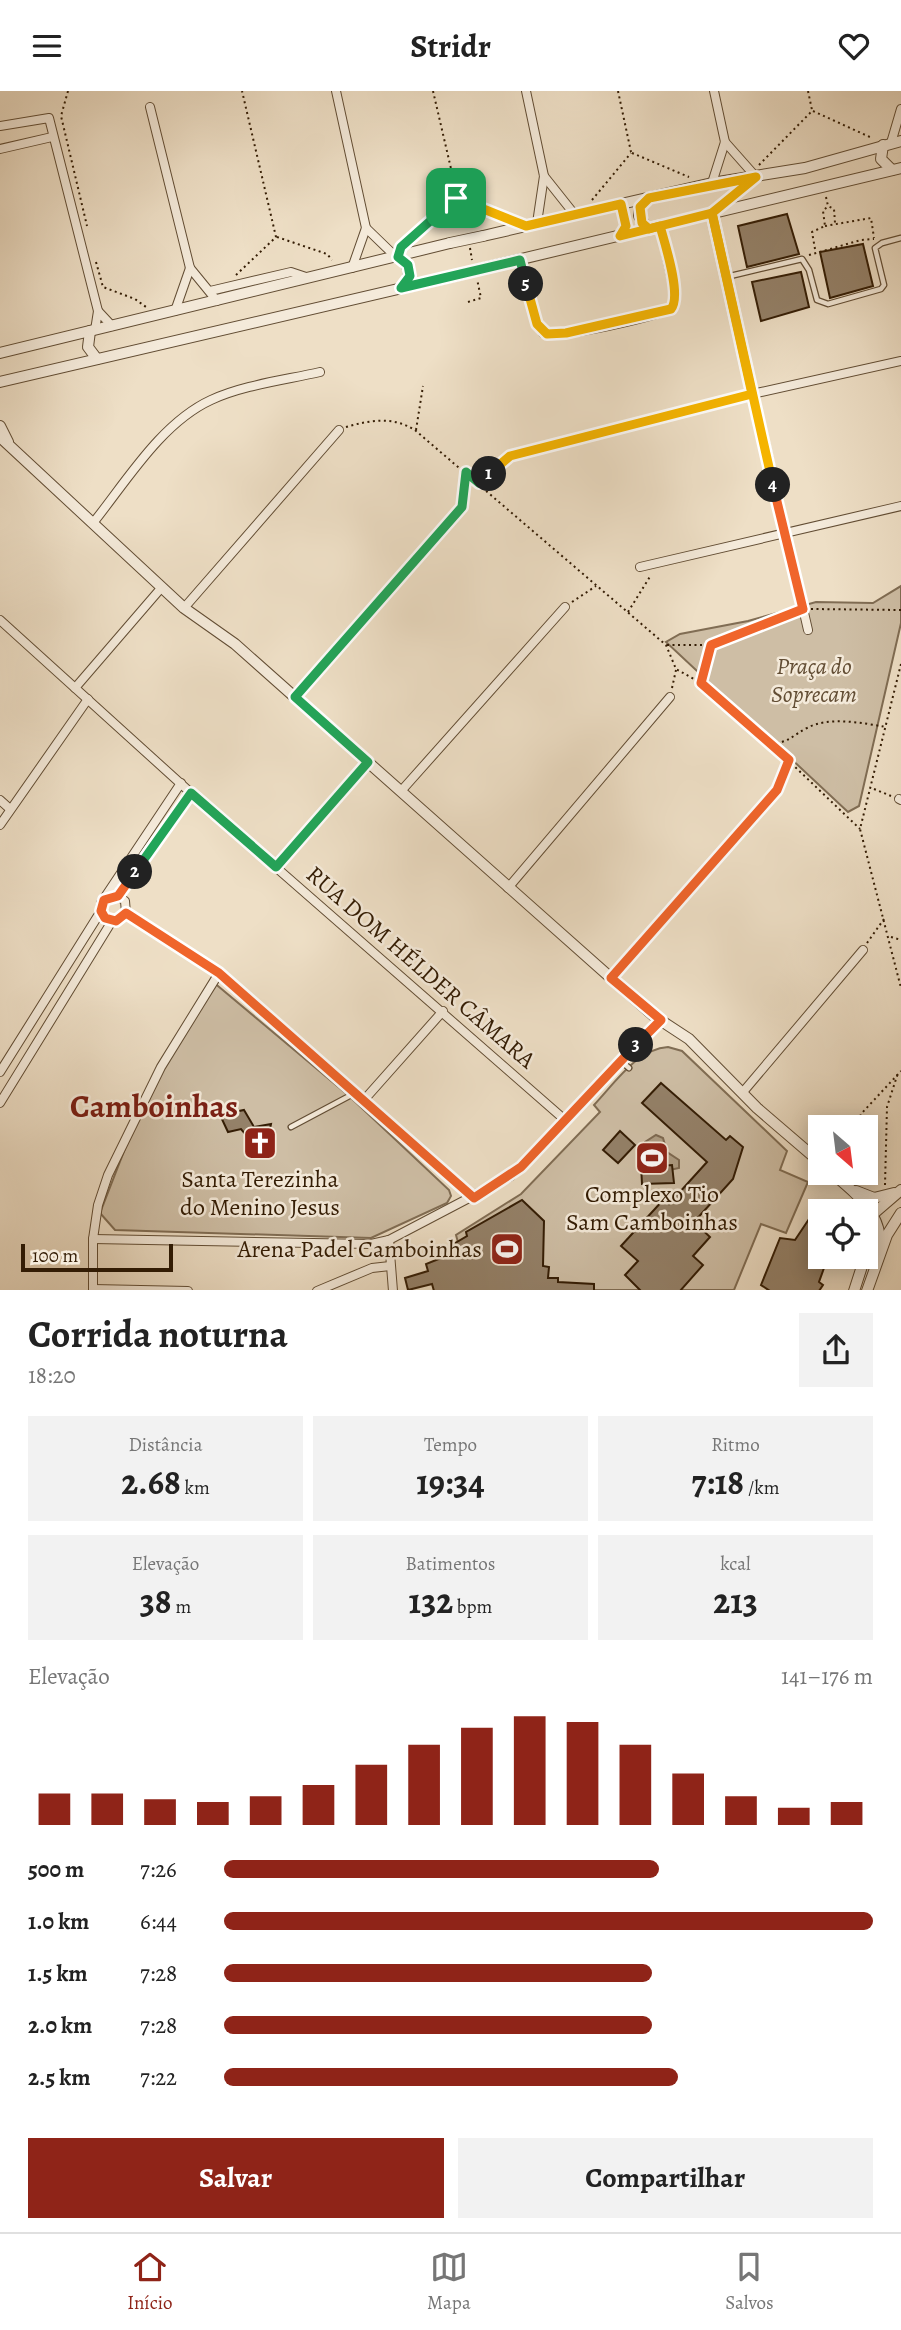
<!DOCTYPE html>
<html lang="pt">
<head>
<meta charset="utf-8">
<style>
	:root { --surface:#fff; --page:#f2f2f2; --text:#222; --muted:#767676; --line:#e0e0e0; --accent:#8f2418 }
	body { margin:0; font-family:Alegreya,serif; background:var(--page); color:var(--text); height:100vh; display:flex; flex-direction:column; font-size:26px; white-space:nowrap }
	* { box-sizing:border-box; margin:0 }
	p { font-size:23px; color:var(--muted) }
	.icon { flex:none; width:38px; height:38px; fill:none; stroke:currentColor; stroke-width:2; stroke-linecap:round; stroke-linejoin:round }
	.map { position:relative; height:1199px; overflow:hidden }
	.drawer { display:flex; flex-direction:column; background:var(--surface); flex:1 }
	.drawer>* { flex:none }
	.needle { width:46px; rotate:152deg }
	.fabs { position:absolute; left:808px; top:1024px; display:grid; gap:14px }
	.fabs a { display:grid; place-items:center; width:70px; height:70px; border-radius:0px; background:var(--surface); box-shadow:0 4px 18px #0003; font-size:35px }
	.scale { position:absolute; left:21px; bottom:18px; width:152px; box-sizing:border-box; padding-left:7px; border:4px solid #331c04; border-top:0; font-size:19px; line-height:24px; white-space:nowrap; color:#331c04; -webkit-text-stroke:5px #f4eada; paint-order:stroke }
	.pin { position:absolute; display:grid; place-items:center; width:60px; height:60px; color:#fff; margin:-30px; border-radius:14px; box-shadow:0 4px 10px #0006 }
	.km { position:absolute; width:35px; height:35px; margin:-18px; border-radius:50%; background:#222; color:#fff; font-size:19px; line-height:35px; text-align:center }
	.round { display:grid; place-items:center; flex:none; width:74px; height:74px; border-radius:0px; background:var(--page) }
	.head { display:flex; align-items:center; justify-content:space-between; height:119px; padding:0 28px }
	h1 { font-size:38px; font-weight:600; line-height:52px }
	.figures { display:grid; grid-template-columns:repeat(3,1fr); gap:10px; height:119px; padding:7px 28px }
	.figures div { display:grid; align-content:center; border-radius:0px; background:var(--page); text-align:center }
	.figures b { font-size:35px; font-weight:600 }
	.figures small { font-size:19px; font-weight:400 }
	.figures p { font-size:19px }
	.chart { height:196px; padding:14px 28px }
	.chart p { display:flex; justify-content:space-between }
	.chart svg { width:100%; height:126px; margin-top:7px; stroke:var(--accent); stroke-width:6 }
	.action { display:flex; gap:14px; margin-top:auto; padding:14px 28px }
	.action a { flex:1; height:80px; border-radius:0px; background:var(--accent); color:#fff; font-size:28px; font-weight:600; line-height:80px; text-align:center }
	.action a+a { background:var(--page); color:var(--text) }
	ul { padding:0 28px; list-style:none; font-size:23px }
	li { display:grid; grid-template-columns:112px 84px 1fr; align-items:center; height:52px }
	li i { height:18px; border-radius:9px; background:var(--accent) }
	header { display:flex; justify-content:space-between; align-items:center; height:91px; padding:0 28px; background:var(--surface); font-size:32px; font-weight:600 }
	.tabs { display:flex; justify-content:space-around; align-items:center; height:98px; border-top:2px solid var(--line); background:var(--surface); font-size:19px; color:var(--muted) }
	.tabs a { display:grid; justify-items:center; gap:4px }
	.tabs .on { color:var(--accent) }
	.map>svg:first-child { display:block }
	.green { fill:#cebea5; stroke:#806d54; stroke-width:2 }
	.water { fill:#ae9d84; stroke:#7d6951; stroke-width:2 }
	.building { fill:#948169; stroke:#331c04; stroke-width:2 }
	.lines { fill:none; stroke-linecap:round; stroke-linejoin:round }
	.service-casing { stroke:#624d34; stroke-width:7 }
	.minor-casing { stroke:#624d34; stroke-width:10 }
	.tertiary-casing { stroke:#624d34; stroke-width:12 }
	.path { stroke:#331c04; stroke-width:2; stroke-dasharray:2 3.5; stroke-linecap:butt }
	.service { stroke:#f4eada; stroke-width:4.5 }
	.minor { stroke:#f4eada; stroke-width:8 }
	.tertiary { stroke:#f4eada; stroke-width:10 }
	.tertiary-bridge-casing { stroke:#624d34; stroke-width:12; stroke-linecap:butt }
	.tertiary-bridge { stroke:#f4eada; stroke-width:10 }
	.split-1-casing { stroke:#fff; stroke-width:14 }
	.split-2-casing { stroke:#fff; stroke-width:14 }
	.split-3-casing { stroke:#fff; stroke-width:14 }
	.split-4-casing { stroke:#fff; stroke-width:14 }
	.split-5-casing { stroke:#fff; stroke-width:14 }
	.split-6-casing { stroke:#fff; stroke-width:14 }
	.split-1 { stroke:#f5b400; stroke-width:9 }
	.split-2 { stroke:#22a559; stroke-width:9 }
	.split-3 { stroke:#f0652b; stroke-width:9 }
	.split-4 { stroke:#f0652b; stroke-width:9 }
	.split-5 { stroke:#f5b400; stroke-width:9 }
	.split-6 { stroke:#22a559; stroke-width:9 }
	.labels { text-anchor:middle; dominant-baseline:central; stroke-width:5; stroke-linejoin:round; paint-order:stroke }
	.park-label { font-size:24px; font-style:italic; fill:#624d34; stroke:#f4eada }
	.street-label { font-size:24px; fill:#331c04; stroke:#f4eada }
	.poi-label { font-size:24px; fill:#331c04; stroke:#f4eada }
	.district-label { font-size:32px; font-weight:bold; fill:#7a1f14; stroke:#f4eada }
</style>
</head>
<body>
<header><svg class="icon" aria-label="menu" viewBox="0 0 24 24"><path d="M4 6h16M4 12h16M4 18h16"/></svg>Stridr<svg class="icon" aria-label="heart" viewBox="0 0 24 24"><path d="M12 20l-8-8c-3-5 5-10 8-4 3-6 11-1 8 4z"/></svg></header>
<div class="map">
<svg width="901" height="1200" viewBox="0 0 901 1200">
	<rect width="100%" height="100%" fill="#eedfc6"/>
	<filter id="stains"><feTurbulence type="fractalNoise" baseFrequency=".00286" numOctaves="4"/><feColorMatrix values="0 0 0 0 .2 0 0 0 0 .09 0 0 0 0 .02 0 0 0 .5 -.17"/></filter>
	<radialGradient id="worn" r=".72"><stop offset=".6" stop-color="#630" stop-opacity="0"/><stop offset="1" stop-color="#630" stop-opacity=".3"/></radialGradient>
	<!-- green -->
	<g class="green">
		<path d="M901,495V532L859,715L848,721L666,551L680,543L748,530L816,511L873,512Z"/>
		<path d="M212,890L348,1004L449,1099L451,1105L447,1112L371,1147L115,1139L100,1122L149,996Z"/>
		<path d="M668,956L682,960L787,1060L780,1079L808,1091L786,1142L761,1133L734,1199H471L456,1144L521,1103L600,1021L594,1014C615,992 637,958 668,956Z"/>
	</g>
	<!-- water -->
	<path class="water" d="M656,1044L663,1047L667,1061L679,1069V1077L670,1079L661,1067L646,1060L645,1051Z"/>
	<!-- building -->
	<g class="building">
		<path d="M787,123L799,163L747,176L738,135Z"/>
		<path d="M863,153L873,195L830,207L820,161Z"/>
		<path d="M801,181L809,216L761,230L752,191Z"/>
		<path d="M661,992L726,1049L730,1045L743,1056L733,1088L694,1131L710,1146L693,1165L703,1174L680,1200H641L625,1184L638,1170L621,1155L664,1108L669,1113L707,1071L642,1012Z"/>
		<path d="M244,1019L254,1036L271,1033L264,1065L241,1038L228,1041L220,1024Z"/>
		<path d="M620,1040L635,1054L618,1072L603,1059Z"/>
		<path d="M660,1072V1075L672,1074L674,1092L642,1093L641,1074Z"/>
		<path d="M522,1109L544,1130L543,1175L549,1176L548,1187H558V1191L594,1193V1200H434L432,1193L408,1199L405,1187L428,1180L426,1173L441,1167L440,1161L467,1145L466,1141Z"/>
		<path d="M813,1122L821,1123V1166H830L829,1176L824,1177L819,1191L823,1194L819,1200H770L761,1194L780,1147L795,1149Z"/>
	</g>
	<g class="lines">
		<!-- service casing -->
		<g class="service-casing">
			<g id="service">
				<path d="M726,186L802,168L809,179L817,209L828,213L881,198L884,194L875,157L882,152L901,147"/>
				<path d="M621,970L629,977"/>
				<path d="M291,1036L355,1002"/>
			</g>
		</g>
		<!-- minor casing -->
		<g class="minor-casing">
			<g id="minor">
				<path d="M336,0L366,137L352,177"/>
				<path d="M526,0L544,85L537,132"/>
				<path d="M150,16L190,177L217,210"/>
				<path d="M0,35L49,27L98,220"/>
				<path d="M725,51L756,86"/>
				<path d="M891,52L901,18"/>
				<path d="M0,58L52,46"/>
				<path d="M544,85L575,124"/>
				<path d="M712,92L725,51L714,0"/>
				<path d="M712,122L808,539"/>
				<path d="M366,137L396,166"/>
				<path d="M520,169L535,227L543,242C566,247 647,227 671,218L676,207L660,135"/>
				<path d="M210,200L291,181L309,187"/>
				<path d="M175,220L190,177"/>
				<path d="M95,239L98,220L112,235"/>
				<path d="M500,373L510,364L752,303L901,270"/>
				<path d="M93,432C126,391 161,332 211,309C243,294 285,289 320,281"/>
				<path d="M640,476L901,415"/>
				<path d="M184,517L339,339"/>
				<path d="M0,529L191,702L565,1029"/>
				<path d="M75,597L162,496"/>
				<path d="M295,606L462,416"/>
				<path d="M402,699L565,516"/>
				<path d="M899,708L901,709"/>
				<path d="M0,709L10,718"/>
				<path d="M0,734L88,608"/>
				<path d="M276,776L368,671"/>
				<path d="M508,797L670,606"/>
				<path d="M118,805L191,702"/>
				<path d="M107,806L118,805L125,810L126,822C115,836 99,829 101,812L181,692"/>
				<path d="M126,822L219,882L473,1107"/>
				<path d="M611,887L777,699"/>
				<path d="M0,981L101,820"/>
				<path d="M743,1001L863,859"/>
				<path d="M364,1009L443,920"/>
				<path d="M0,1012L112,830"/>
				<path d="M93,1148L371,1153L389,1149L511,1085L661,929"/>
				<path d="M389,1149L393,1200"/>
				<path d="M93,1198L188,1200"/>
				<path d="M93,1200V1148L98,1114L108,1084L161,976L219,882"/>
				<path d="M317,1200L372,1177L390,1175"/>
			</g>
		</g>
		<!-- tertiary casing -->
		<g class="tertiary-casing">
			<g id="tertiary">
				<path d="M883,54L881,68L892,79"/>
				<path d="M648,107L640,116L639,125L648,138"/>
				<path d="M483,145L712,92L805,77L901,50"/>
				<path d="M620,145L626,135L621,113"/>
				<path d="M398,166C411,175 412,184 402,197"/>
				<path d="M488,176L901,77"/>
				<path d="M90,240L88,256L97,268"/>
				<path d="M0,262L450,152"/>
				<path d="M0,291L458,184"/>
				<path d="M0,335L8,351"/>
				<path d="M0,346L184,517L235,553L611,887L654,925L689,948L757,1017L821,1072"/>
				<path d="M832,1082C859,1105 888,1127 878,1167"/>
				<path d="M856,1100L874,1107L894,1102"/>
				<path d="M866,1159L872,1124L901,1099"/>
				<path d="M854,1200L865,1166"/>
				<path d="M867,1200L887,1144L901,1122"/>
			</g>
		</g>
		<!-- path -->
		<g class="path">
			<path d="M68,0L61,25L87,135"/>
			<path d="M433,0L465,138"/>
			<path d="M618,0L631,61"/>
			<path d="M808,0L812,19"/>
			<path d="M813,20L872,47"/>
			<path d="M632,62L689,86"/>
			<path d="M759,74L812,20"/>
			<path d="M826,106L828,115L834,118L835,132"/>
			<path d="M726,108L738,98"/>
			<path d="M592,109L631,62"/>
			<path d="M825,135L871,127L874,147"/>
			<path d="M277,146L327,163L332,169"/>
			<path d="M406,151L456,107L509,128"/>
			<path d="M470,157L472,169"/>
			<path d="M815,158L812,141L825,135L823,120L828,115"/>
			<path d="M809,164L861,149L874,148"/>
			<path d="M96,171L103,196L135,208L146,216"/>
			<path d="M236,184L276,146L242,0"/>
			<path d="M468,211L481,207L477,188"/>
			<path d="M346,336C370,329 395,325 416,340L666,554L676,578L701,592L770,652L860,738"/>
			<path d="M416,339L423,295"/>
			<path d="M481,391L494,378"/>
			<path d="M463,408L466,382"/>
			<path d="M572,511L596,495"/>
			<path d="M811,518L901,519"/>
			<path d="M628,521L651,484"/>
			<path d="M667,554H710"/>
			<path d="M901,573L860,738L901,897"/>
			<path d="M701,592L711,554L796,521"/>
			<path d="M672,597L676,579"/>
			<path d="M771,652C787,653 793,644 807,637C829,625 862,632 886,636"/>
			<path d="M780,691L788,670"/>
			<path d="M874,698L891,705"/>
			<path d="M891,846L901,849"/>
			<path d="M867,852L884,828"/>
			<path d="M857,1036L861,1023L901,980"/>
			<path d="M885,1094L887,1016L898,982"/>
		</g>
		<!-- service -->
		<use href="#service" class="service"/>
		<!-- minor -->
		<use href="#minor" class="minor"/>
		<!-- tertiary -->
		<use href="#tertiary" class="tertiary"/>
		<!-- tertiary-bridge casing -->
		<g class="tertiary-bridge-casing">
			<g id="tertiary-bridge">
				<path d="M450,152L483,145"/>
				<path d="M458,184L488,176"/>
			</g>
		</g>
		<!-- tertiary-bridge -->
		<use href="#tertiary-bridge" class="tertiary-bridge"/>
	</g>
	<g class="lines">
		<!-- split-1 casing -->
		<g class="split-1-casing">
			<path id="split-1" d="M456,107L526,135L621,113L626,135L620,145L712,122L752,303L510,365L489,383"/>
		</g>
		<!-- split-2 casing -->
		<g class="split-2-casing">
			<path id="split-2" d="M135,781L191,702L276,776L368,671L295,606L462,416L466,381L479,392L489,383"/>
		</g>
		<!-- split-3 casing -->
		<g class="split-3-casing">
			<path id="split-3" d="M135,781L118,805L104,809L101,820L105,827L116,830L126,822L219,882L474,1107L521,1076L636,954"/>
		</g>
		<!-- split-4 casing -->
		<g class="split-4-casing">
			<path id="split-4" d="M636,954L661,929L611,887L777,699L789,669L701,592L711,554L803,518L773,394"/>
		</g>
		<!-- split-5 casing -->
		<g class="split-5-casing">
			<path id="split-5" d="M526,193L537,233L547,243L566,242L671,218C682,205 665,153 660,135L649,138L642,132L640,116L649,107L756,86L712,122L773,394"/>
		</g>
		<!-- split-6 casing -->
		<g class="split-6-casing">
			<path id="split-6" d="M456,107L401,156L398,166L408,174L410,185L401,197L520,169L526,193"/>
		</g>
		<!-- split-1 -->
		<use href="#split-1" class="split-1"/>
		<!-- split-2 -->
		<use href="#split-2" class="split-2"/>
		<!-- split-3 -->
		<use href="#split-3" class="split-3"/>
		<!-- split-4 -->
		<use href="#split-4" class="split-4"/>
		<!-- split-5 -->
		<use href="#split-5" class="split-5"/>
		<!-- split-6 -->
		<use href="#split-6" class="split-6"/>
	</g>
	<!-- icons -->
	<defs>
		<g id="church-square" transform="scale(1.75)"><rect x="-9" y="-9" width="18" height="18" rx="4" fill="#8f2418" stroke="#f4eada"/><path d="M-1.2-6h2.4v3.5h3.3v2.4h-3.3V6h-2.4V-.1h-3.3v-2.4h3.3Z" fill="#fff"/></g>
		<g id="stadium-square" transform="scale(1.75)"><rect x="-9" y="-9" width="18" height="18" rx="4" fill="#8f2418" stroke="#f4eada"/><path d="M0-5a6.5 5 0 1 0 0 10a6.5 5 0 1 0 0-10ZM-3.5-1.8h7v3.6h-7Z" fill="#fff"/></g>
	</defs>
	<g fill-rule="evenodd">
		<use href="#church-square" x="260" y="1052"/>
		<use href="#stadium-square" x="652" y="1067"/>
		<use href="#stadium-square" x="507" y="1158"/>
	</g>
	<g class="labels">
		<!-- park labels -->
		<g class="park-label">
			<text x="814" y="575">Praça do<tspan x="814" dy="28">Soprecam</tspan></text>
		</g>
		<!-- street labels -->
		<g class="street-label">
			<text transform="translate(421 876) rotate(41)">RUA DOM HÉLDER CÂMARA</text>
		</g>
		<!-- poi labels -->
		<g class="poi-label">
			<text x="260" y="1088">Santa Terezinha<tspan x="260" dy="28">do Menino Jesus</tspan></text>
			<text x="652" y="1103">Complexo Tio<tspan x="652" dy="28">Sam Camboinhas</tspan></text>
			<text x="482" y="1158" text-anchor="end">Arena Padel Camboinhas</text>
		</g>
		<!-- district labels -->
		<g class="district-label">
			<text x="154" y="1015">Camboinhas</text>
		</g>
	</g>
	<rect width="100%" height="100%" filter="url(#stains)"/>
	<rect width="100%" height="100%" fill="url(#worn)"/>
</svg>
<div class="fabs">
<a><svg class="needle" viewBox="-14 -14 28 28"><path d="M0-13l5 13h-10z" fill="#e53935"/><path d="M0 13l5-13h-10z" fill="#767676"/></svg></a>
<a><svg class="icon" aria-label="locate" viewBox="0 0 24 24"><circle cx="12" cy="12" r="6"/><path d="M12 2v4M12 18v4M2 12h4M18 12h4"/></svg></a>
</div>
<div class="scale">100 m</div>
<div class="pin" style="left:456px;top:107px;background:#1e9e55"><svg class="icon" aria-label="arrive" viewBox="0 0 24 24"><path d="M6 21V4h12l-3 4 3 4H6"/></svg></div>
<b class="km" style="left:489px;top:383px">1</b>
<b class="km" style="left:135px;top:781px">2</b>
<b class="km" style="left:636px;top:954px">3</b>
<b class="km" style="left:773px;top:394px">4</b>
<b class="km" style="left:526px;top:193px">5</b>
</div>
<section class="drawer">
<div class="head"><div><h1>Corrida noturna</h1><p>18:20</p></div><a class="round"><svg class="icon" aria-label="share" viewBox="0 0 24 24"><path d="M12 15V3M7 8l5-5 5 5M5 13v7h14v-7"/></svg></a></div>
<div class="figures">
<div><p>Distância</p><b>2.68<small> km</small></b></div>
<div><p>Tempo</p><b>19:34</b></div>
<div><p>Ritmo</p><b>7:18<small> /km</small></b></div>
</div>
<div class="figures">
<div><p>Elevação</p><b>38<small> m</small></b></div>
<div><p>Batimentos</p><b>132<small> bpm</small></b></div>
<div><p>kcal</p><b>213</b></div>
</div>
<div class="chart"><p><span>Elevação</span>141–176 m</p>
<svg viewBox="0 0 160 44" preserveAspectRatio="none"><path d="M5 44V33M15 44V33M25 44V35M35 44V36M45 44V34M55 44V30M65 44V23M75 44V16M85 44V10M95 44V6M105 44V8M115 44V16M125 44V26M135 44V34M145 44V38M155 44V36"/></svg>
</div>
<ul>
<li><b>500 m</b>7:26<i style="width:67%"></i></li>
<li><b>1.0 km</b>6:44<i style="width:100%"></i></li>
<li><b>1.5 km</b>7:28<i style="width:66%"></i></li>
<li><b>2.0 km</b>7:28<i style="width:66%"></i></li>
<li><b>2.5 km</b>7:22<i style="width:70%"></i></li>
</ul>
<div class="action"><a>Salvar</a><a>Compartilhar</a></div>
</section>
<nav class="tabs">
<a class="on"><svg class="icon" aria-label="home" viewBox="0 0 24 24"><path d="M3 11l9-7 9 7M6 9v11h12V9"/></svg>Início</a>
<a><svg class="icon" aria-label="map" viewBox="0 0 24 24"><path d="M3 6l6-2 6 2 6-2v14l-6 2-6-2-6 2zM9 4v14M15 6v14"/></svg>Mapa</a>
<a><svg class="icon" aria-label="saved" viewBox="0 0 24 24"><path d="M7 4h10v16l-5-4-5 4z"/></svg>Salvos</a>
</nav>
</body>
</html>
